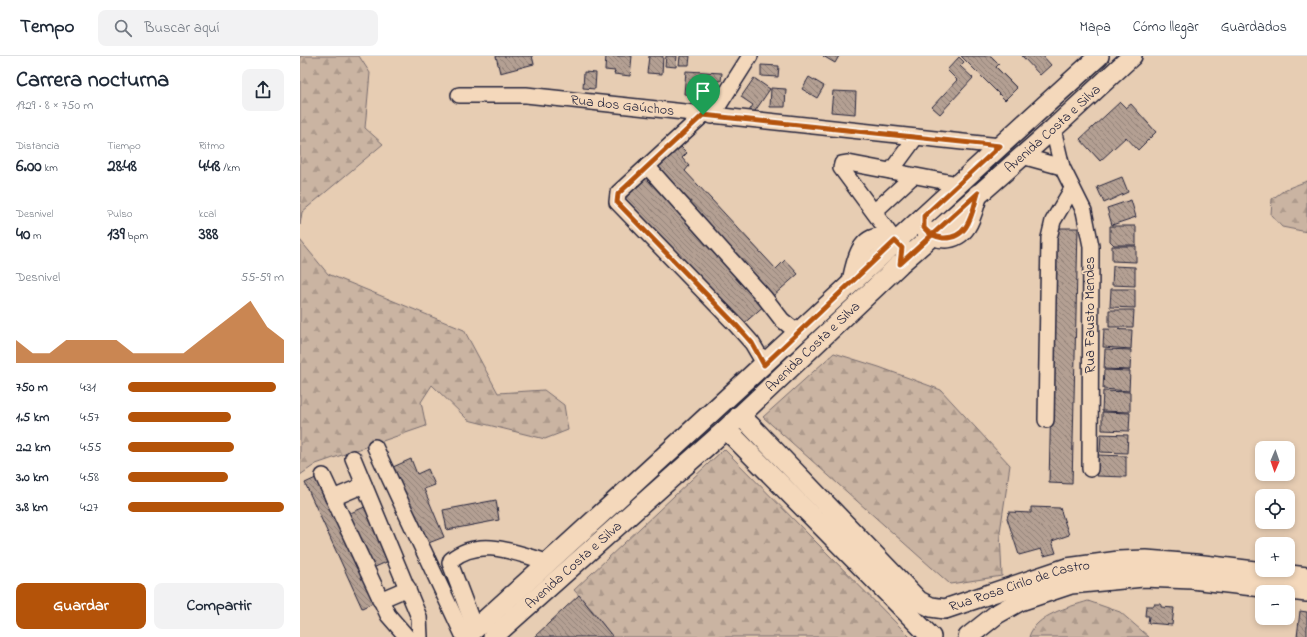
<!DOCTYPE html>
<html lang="es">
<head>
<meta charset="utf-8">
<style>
	:root { --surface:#fff; --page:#f2f2f3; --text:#1f2937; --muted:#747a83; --line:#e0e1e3; --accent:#b45309 }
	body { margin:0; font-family:"Indie Flower",sans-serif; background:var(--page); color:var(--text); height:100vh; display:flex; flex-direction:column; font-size:15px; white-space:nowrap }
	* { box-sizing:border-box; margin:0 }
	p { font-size:13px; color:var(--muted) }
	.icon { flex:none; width:22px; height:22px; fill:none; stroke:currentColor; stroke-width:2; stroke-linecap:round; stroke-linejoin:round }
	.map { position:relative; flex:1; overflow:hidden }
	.panel { display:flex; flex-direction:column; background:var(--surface); width:300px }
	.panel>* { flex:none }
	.needle { width:26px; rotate:182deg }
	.tools { position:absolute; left:955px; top:385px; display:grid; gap:8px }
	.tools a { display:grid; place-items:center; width:40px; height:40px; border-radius:8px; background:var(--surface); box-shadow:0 2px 6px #0003; font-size:20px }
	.pin { position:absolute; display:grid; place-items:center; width:34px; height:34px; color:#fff; margin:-41px -17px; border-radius:50% 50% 50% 0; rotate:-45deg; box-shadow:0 0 4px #0007 }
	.pin .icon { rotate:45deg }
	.round { display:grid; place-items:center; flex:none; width:42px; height:42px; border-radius:8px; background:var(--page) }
	.head { display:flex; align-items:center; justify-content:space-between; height:68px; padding:0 16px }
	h1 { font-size:22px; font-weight:700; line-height:30px }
	.figures { display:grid; grid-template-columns:repeat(3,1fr); gap:6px; height:68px; padding:4px 16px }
	.figures div { display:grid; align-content:center }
	.figures b { font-size:17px; font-weight:700 }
	.figures small { font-size:11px; font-weight:400 }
	.figures p { font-size:11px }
	.chart { height:112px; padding:8px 16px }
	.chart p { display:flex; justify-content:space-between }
	.chart svg { width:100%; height:72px; margin-top:4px; fill:var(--accent); opacity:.7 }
	.button { display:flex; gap:8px; margin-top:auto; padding:8px 16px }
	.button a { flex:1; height:46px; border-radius:8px; background:var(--accent); color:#fff; font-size:16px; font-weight:700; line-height:46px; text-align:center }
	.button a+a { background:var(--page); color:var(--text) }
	ul { padding:0 16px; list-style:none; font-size:13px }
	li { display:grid; grid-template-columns:64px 48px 1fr; align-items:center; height:30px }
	li i { height:10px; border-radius:5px; background:var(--accent) }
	header { display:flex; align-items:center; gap:24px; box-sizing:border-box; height:56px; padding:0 20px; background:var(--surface); border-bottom:1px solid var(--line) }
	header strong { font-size:19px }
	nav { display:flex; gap:22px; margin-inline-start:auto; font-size:14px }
	.search { width:280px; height:36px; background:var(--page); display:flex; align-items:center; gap:10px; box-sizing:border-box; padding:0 14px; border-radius:8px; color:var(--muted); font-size:15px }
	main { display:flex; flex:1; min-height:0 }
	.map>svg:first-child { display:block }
	.forest { fill:url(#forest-firs); stroke:#766b6e }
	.building { fill:url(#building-back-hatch); stroke:#22223b }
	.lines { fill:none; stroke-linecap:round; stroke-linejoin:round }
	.minor-casing { stroke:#22223b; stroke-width:18 }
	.major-casing { stroke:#22223b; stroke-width:22 }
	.minor { stroke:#f4d8bb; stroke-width:15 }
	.major { stroke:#f4d8bb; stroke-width:19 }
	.route-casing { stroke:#fff; stroke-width:8 }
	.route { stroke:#b45309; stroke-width:5 }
	.labels { text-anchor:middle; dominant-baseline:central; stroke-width:3.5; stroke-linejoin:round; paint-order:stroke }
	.street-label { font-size:14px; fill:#22223b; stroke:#f4d8bb }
</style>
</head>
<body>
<header>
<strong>Tempo</strong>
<div class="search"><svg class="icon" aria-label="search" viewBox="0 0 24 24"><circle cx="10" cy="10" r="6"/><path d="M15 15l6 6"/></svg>Buscar aquí</div>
<nav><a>Mapa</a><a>Cómo llegar</a><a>Guardados</a></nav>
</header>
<main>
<section class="panel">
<div class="head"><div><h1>Carrera nocturna</h1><p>19:29 · 8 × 750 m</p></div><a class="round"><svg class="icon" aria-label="share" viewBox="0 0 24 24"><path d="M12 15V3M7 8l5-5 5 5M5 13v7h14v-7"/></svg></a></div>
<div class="figures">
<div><p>Distancia</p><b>6.00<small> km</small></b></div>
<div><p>Tiempo</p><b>28:48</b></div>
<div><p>Ritmo</p><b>4:48<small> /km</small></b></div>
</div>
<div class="figures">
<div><p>Desnivel</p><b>40<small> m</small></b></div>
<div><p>Pulso</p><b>139<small> bpm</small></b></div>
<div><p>kcal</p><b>388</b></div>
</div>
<div class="chart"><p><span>Desnivel</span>55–59 m</p>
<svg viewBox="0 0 160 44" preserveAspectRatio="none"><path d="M0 44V30L10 38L20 38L30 30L40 30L50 30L60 30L70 38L80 38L90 38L100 38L110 30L120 22L130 14L140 6L150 22L160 30V44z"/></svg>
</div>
<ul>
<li><b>750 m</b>4:31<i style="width:95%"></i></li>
<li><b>1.5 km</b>4:57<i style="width:66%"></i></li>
<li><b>2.2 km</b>4:55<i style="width:68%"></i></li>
<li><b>3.0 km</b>4:58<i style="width:64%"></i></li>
<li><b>3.8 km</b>4:27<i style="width:100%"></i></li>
</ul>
<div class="button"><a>Guardar</a><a>Compartir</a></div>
</section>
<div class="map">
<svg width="1007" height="581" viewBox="0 0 1007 581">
	<defs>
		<pattern id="forest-firs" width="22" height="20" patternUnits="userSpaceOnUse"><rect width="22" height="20" fill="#cab4a2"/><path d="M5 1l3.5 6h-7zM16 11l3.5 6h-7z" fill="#ad9a8c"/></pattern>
		<pattern id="building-back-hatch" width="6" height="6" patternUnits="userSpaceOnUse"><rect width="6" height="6" fill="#b4a093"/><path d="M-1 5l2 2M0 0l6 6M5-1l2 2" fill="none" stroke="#928279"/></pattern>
	</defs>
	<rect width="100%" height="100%" fill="#e7cdb3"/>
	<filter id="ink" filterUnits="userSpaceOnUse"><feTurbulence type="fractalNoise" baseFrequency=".025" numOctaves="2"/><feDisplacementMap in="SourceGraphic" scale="8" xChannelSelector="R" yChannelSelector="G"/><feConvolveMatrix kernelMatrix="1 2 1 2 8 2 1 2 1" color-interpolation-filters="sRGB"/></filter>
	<g filter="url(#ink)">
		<!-- forest -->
		<g class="forest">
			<path d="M0,0H59L70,17L65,72L83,88L2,156L0,169Z"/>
			<path d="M1007,125V176L982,171L971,159L972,143L986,133Z"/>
			<path d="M0,184L28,218L164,274L198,337L244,334L264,349L268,374L245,383L168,364L132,329L121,346L126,370L16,408L0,419Z"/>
			<path d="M534,297L579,311L641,334L710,409L700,476L702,520L650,528L463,361Z"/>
			<path d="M424,393L610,581H312L293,555L274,534Z"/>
			<path d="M788,545L820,556L849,581H729C735,559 769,551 788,545Z"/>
		</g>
		<!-- building -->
		<g class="building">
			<path d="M196,0H232L234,8L200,17Z"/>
			<path d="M306,0H332L330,20L314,18L315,15L305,14Z"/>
			<path d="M349,0H363L362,18L347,17Z"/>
			<path d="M366,0H377L376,11L365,10Z"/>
			<path d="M380,0H390L389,9H379Z"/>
			<path d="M523,0H539L535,7Z"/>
			<path d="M661,0H691L699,8L696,11L717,32L705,44Z"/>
			<path d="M722,0H743L751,9L740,19Z"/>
			<path d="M659,1L664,6L660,10L673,22L640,58L632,51L657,24L647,14Z"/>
			<path d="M461,9L479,10L478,21L461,20Z"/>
			<path d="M386,15L422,17L421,25L396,23L394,39L384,38Z"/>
			<path d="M284,16L296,17L295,33L283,32Z"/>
			<path d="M509,21L524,30L517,42L502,33Z"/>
			<path d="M454,22L470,33L453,58L449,55L453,49L441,41Z"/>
			<path d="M471,32L486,33L485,51H470Z"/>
			<path d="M533,35L556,36L555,58L531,56Z"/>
			<path d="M820,46L826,52L831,48L856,76L838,94L826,81L800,105L780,83Z"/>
			<path d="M380,90L387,97L382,102L389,110L385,115L476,213L485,204L498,218L473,240L357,112Z"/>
			<path d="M348,120L466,248L441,270L324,143Z"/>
			<path d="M822,121L828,136L804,147L797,131Z"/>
			<path d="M831,144L836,161L812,169L807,152Z"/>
			<path d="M810,170H836V189H814L810,185Z"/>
			<path d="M755,172H778L772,428L749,427Z"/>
			<path d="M812,190H836V206L812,205Z"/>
			<path d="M813,210L835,211V230L812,229Z"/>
			<path d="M811,233H835V252L810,251Z"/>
			<path d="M809,254H834L833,271H809Z"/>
			<path d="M804,273L832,274L831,293L803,291Z"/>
			<path d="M805,293L831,294L830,314L804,313Z"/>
			<path d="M804,314L830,315L829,335L803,333Z"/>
			<path d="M803,335L830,336V356L802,355Z"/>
			<path d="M802,356L830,357L829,375L802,374Z"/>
			<path d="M801,378L828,379L827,397L800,396Z"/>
			<path d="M798,399L826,400V421L797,420Z"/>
			<path d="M111,403L117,418L128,413L135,429L124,433L144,481L126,488L93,411Z"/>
			<path d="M20,420L77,545L62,552L5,427Z"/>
			<path d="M196,444L199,464L147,474L143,454Z"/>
			<path d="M67,450L91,504L73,512L48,458Z"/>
			<path d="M731,451L760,452L769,479L752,485L756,497L744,500L741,493L719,499L707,462L709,456L731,457Z"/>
			<path d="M279,539L313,581H234Z"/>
			<path d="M854,548H861V551L874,552L872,569L848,567L849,560H845L846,550H854Z"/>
			<path d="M1000,555L1007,556V581H997Z"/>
		</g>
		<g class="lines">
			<!-- minor casing -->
			<g class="minor-casing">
				<g id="minor">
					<path id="s1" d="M159,39H226L700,90"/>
					<path d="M403,59L318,137L317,146L436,269L452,287L465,309"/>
					<path d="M412,60L450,0"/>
					<path d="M753,73L762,111L784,155L791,190L790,413"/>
					<path d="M722,100L762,111"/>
					<path d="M347,110L465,242L482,264L498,277"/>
					<path d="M591,115L616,81"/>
					<path d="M574,156L613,120"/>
					<path d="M595,185L541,112L542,108L548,107L658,128"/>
					<path d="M746,364L749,182L753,165L772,133"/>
					<path d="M75,391L164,581"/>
					<path d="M53,402L119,561L120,581"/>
					<path d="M23,420L88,559L107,581"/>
					<path d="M33,442L64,429"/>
					<path d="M80,544L108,532"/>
					<path d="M175,573L150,507L151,504C180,480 216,497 247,506"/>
				</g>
			</g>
			<!-- major casing -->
			<g class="major-casing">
				<g id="major">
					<path d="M626,174C631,179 638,182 645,182C669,181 672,156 678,138"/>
					<path d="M552,225C556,207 560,181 582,182C591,183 596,186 602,192"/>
					<path id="s2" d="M439,360L450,369L619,545L631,551L645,553L767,512L819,505L846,504L895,508L1007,521"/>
					<path d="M425,374L434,381L631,581"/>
					<path d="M166,581C379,389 587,192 799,0"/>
					<path id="s3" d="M193,581L425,374L600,208L753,73L832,0"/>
					<path d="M668,581L697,558L720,545L771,528L843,521L892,523L1007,536"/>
				</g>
			</g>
			<!-- minor -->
			<use href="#minor" class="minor"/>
			<!-- major -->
			<use href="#major" class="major"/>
		</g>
	</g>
	<g class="lines" filter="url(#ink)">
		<!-- route casing -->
		<g class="route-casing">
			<path id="route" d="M403,59L318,138L317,146L436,269L452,287L464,309L595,185L602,192L600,208L678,137C672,157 669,183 643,182C635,181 629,178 624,172V160L700,90L403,59"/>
		</g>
		<!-- route -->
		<use href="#route" class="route"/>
	</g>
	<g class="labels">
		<!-- street labels -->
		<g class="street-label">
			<text stroke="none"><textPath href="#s1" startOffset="164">Rua dos Gaúchos</textPath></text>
			<text stroke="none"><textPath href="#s3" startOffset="756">Avenida Costa e Silva</textPath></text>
			<text transform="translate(790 259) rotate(-90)">Rua Fausto Mendes</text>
			<text stroke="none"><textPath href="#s3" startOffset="432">Avenida Costa e Silva</textPath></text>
			<text stroke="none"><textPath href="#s3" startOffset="108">Avenida Costa e Silva</textPath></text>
			<text stroke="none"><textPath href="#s2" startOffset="364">Rua Rosa Cirilo de Castro</textPath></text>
		</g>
	</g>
</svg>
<div class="tools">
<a><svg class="needle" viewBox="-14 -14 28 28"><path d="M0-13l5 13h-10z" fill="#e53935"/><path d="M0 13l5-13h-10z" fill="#747a83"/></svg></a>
<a><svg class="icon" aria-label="locate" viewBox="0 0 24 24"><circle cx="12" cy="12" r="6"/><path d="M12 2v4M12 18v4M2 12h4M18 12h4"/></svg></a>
<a>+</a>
<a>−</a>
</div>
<div class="pin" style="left:403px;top:59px;background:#1e9e55"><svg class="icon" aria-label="arrive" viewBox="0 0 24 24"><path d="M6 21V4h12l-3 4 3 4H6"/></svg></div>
</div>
</main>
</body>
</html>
